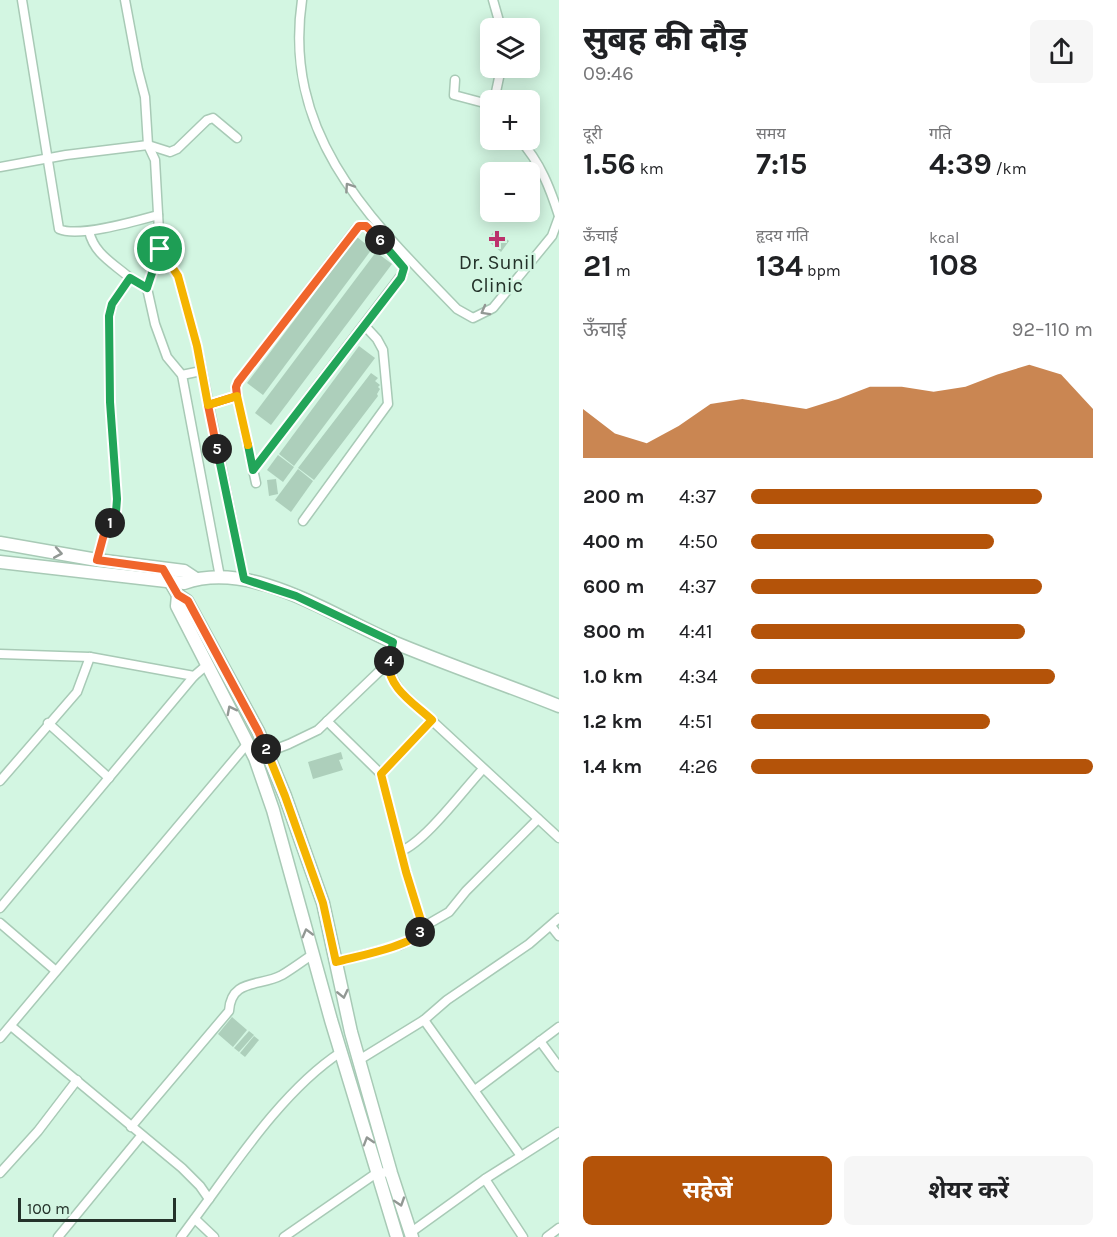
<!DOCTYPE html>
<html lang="hi">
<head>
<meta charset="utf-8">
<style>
	:root { --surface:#fff; --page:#f6f6f6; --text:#202124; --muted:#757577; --accent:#b45309 }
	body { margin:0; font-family:Karla,"Noto Sans Devanagari",sans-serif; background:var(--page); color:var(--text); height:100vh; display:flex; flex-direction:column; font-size:22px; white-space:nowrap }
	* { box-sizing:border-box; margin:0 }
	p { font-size:20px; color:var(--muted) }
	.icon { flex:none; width:33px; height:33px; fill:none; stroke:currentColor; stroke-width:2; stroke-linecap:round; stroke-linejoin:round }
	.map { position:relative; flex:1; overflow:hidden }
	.sheet { display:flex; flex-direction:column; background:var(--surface); width:558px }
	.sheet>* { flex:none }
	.tools { position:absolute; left:480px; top:18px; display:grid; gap:12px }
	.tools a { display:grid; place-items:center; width:60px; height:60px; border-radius:9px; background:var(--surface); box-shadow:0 3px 15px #0003; font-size:30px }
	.scale { position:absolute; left:18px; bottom:15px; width:158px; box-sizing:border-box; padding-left:6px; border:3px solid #24322a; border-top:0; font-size:16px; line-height:21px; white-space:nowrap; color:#24322a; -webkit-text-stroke:4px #d3f6e2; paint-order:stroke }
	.pin { position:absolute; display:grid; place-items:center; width:51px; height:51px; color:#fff; margin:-26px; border:3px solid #fff; border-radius:50%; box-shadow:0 2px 6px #0007 }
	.km { position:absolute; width:30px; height:30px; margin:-15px; border-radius:50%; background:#222; color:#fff; font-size:16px; line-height:30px; text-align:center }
	.round { display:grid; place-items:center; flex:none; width:63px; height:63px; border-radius:9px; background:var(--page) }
	.head { display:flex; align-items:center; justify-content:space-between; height:102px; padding:0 24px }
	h1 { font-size:33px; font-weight:700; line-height:45px }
	.figures { display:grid; grid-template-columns:repeat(3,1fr); gap:9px; height:102px; padding:6px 24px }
	.figures div { display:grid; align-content:center }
	.figures b { font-size:30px; font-weight:700 }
	.figures small { font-size:16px; font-weight:400 }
	.figures p { font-size:16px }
	.chart { height:168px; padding:12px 24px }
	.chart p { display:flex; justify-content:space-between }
	.chart svg { width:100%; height:108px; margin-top:6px; fill:var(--accent); opacity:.7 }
	.cta { display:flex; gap:12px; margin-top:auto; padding:12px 24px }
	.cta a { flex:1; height:69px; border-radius:9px; background:var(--accent); color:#fff; font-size:24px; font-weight:700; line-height:69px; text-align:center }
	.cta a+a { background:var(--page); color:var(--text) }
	ul { padding:0 24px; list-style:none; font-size:20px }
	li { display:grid; grid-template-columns:96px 72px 1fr; align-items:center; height:45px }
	li i { height:15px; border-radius:8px; background:var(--accent) }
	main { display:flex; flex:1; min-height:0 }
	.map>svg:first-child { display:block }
	.building { fill:#adcfbb }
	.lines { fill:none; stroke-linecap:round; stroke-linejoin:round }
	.street-casing { stroke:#a8cab6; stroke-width:11 }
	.secondary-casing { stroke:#a8cab6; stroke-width:15 }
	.street { stroke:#fff; stroke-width:8 }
	.secondary { stroke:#fff; stroke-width:12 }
	.oneway { stroke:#929894 }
	.split-1-casing { stroke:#fff; stroke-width:12 }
	.split-2-casing { stroke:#fff; stroke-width:12 }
	.split-3-casing { stroke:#fff; stroke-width:12 }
	.split-4-casing { stroke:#fff; stroke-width:12 }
	.split-5-casing { stroke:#fff; stroke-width:12 }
	.split-6-casing { stroke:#fff; stroke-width:12 }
	.split-7-casing { stroke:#fff; stroke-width:12 }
	.split-8-casing { stroke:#fff; stroke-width:12 }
	.split-1 { stroke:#22a559; stroke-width:8 }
	.split-2 { stroke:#f0652b; stroke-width:8 }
	.split-3 { stroke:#f5b400; stroke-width:8 }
	.split-4 { stroke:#f5b400; stroke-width:8 }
	.split-5 { stroke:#22a559; stroke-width:8 }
	.split-6 { stroke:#f0652b; stroke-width:8 }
	.split-7 { stroke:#22a559; stroke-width:8 }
	.split-8 { stroke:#f5b400; stroke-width:8 }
	.poi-dot { fill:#bd336d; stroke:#d3f6e2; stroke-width:2 }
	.labels { text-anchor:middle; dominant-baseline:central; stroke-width:5; stroke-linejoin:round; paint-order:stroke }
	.poi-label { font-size:20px; fill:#24322a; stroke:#d3f6e2 }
</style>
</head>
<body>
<main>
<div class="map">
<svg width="559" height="1237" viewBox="0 0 559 1237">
	<rect width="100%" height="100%" fill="#d3f6e2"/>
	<!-- building -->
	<g class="building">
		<path d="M495,230L509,241L501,252L487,240Z"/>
		<path d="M357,237L372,249L263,395L247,383Z"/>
		<path d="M376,252L392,264L271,425L255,413Z"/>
		<path d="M359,346L375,358L294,466L279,454Z"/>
		<path d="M371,373L378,378L375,381L380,385L378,387L380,389L377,394L378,396L314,480L298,468Z"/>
		<path d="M278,455L294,467L283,482L267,470Z"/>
		<path d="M298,469L313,481L291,512L275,500Z"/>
		<path d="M276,479L278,494L269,496L267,480Z"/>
		<path d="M341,752L343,759L339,760L343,770L313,779L308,762Z"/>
		<path d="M232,1017L247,1030L233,1047L218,1034Z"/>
		<path d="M249,1031L254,1035L239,1052L234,1048Z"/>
		<path d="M254,1036L259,1040L245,1057L240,1053Z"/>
	</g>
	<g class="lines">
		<!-- street casing -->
		<g class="street-casing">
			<g id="street">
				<path d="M22,0L59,229C78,238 136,221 158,215"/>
				<path d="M125,0L138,70L145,97L148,145L155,160L160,249L147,288L155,324L167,357L182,375L220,577"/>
				<path d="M302,0C282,136 371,220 457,309L473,318L493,308L552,236L559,217"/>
				<path d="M493,0L501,28"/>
				<path d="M455,80L454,95L488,104"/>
				<path d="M491,100L496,92L501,68"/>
				<path d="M520,140C540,162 550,188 559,216"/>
				<path d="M0,167L66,155L148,145L170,152L177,149L207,120L213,118L237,138"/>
				<path d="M89,231C94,254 113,263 130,278"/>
				<path d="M160,249L178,276L197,346L244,579"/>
				<path d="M182,375L201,371"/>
				<path d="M208,405L237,396"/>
				<path d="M253,470L403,273L402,265L366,226H359L355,230L238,382L236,387L237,396L256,483"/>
				<path d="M303,521L388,404L383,350L377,339L365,326"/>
				<path d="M97,560L104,534L116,512L117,499L110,402L109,316L112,305L130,278L147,288"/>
				<path d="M393,642C388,665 386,671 401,692L559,838"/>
				<path d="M0,654L90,657L194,676L208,664"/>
				<path d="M327,721L381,774L406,872L423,927"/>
				<path d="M48,723L109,778"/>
				<path d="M263,754L289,744L318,730L389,662"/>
				<path d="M381,774L432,720"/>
				<path d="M0,781L77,692L90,657"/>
				<path d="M401,851C426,841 463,790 483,769"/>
				<path d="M0,908L194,676"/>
				<path d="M0,923L56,971"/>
				<path d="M551,926L559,936"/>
				<path d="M336,962L400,945L417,937L423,927L449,912L466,891L538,819"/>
				<path d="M424,1020L521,1156"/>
				<path d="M11,1026L182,1168L200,1186L209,1199L181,1237"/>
				<path d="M0,1038L248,743"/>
				<path d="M540,1041L559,1067"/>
				<path d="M359,1060L424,1020L447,1000L529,944L559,918"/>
				<path d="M475,1090L559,1027"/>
				<path d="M131,1127L229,1011C231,978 260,987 282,975C292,969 303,961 313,954"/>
				<path d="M0,1173L38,1131L77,1080"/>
				<path d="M485,1179L523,1237"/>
				<path d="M209,1199C245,1149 289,1086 341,1052"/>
				<path d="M195,1219L214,1237"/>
				<path d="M410,1233L485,1179L559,1132"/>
				<path d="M58,1237L141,1136"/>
				<path d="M284,1237L378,1172L391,1173"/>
				<path d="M547,1237L559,1228"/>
			</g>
		</g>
		<!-- secondary casing -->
		<g class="secondary-casing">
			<g id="secondary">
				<path d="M0,543L97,560L184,571L196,579"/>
				<path d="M0,562L184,583C252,559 332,616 393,642C448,665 504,684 559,706"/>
				<path d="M163,569L178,595L187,601L258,731L285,796L323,903L351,1032L391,1173L412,1237"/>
				<path d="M178,595L177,606L255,758L273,810L331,1020L397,1237"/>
			</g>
		</g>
		<!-- street -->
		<use href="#street" class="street"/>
		<!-- secondary -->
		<use href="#secondary" class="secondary"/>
	</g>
	<!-- one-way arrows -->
	<defs><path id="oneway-chevron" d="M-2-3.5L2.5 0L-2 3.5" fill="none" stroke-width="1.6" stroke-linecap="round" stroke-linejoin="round" transform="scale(1.5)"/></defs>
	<g class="oneway">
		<use href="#oneway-chevron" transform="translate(349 187) rotate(-124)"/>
		<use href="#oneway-chevron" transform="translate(485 311) rotate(151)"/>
		<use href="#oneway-chevron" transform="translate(58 553) rotate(10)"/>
		<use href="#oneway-chevron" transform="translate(231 710) rotate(-117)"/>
		<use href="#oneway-chevron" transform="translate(307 933) rotate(-105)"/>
		<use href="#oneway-chevron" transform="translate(343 994) rotate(77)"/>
		<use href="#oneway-chevron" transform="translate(368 1141) rotate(-107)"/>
		<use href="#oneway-chevron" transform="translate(400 1202) rotate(72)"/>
	</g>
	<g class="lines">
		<!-- split-1 casing -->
		<g class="split-1-casing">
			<path id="split-1" d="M110,523L116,512L117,499L110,402L109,316L112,304L130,278L147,288L160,249"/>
		</g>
		<!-- split-2 casing -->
		<g class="split-2-casing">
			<path id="split-2" d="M110,523L104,534L97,560L163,569L178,595L188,601L258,731L266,749"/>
		</g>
		<!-- split-3 casing -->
		<g class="split-3-casing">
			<path id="split-3" d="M266,749L285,796L323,903L336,962C353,957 412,946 420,932"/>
		</g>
		<!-- split-4 casing -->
		<g class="split-4-casing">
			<path id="split-4" d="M389,661C386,687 415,704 432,720L381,774L406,872L423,927L420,932"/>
		</g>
		<!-- split-5 casing -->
		<g class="split-5-casing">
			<path id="split-5" d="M217,449L244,579L296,596L393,642L389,661"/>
		</g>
		<!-- split-6 casing -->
		<g class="split-6-casing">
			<path id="split-6" d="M217,449L208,405L237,396L236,387L238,382L359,226H366L380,240"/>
		</g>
		<!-- split-7 casing -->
		<g class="split-7-casing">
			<path id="split-7" d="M248,445L253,470L401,278L404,268L380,240"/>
		</g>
		<!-- split-8 casing -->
		<g class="split-8-casing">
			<path id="split-8" d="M160,249L178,276L197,346L208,405L237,396L248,445"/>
		</g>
		<!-- split-1 -->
		<use href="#split-1" class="split-1"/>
		<!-- split-2 -->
		<use href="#split-2" class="split-2"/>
		<!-- split-3 -->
		<use href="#split-3" class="split-3"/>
		<!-- split-4 -->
		<use href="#split-4" class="split-4"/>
		<!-- split-5 -->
		<use href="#split-5" class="split-5"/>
		<!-- split-6 -->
		<use href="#split-6" class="split-6"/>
		<!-- split-7 -->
		<use href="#split-7" class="split-7"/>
		<!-- split-8 -->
		<use href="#split-8" class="split-8"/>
	</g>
	<!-- markers -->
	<path class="poi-dot" d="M494 230h6v6h6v6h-6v6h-6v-6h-6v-6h6z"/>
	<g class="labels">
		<!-- poi labels -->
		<g class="poi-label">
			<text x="497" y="262">Dr. Sunil<tspan x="497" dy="23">Clinic</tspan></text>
		</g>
	</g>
</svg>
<div class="tools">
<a><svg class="icon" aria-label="layers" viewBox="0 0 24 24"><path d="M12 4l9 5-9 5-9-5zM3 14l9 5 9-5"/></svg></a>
<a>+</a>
<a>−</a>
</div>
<div class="scale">100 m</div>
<div class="pin" style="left:160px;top:249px;background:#1e9e55"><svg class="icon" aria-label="arrive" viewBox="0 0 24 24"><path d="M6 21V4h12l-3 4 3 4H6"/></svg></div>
<b class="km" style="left:110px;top:523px">1</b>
<b class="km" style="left:266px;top:749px">2</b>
<b class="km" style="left:420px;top:932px">3</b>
<b class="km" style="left:389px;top:661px">4</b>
<b class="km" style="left:217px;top:449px">5</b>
<b class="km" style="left:380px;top:240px">6</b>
</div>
<section class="sheet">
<div class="head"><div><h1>सुबह की दौड़</h1><p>09:46</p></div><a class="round"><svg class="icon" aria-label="share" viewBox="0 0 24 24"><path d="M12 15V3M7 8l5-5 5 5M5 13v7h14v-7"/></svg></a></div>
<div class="figures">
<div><p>दूरी</p><b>1.56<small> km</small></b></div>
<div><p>समय</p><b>7:15</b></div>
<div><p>गति</p><b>4:39<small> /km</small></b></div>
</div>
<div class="figures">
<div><p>ऊँचाई</p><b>21<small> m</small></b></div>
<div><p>हृदय गति</p><b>134<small> bpm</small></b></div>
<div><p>kcal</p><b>108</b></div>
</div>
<div class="chart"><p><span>ऊँचाई</span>92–110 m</p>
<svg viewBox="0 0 160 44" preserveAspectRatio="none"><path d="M0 44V24L10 34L20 38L30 31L40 22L50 20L60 22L70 24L80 20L90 15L100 15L110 17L120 15L130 10L140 6L150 10L160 24V44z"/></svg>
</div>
<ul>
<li><b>200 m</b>4:37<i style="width:85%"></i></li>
<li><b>400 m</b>4:50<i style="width:71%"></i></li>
<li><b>600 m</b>4:37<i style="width:85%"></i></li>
<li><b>800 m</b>4:41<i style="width:80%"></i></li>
<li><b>1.0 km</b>4:34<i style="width:89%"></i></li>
<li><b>1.2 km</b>4:51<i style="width:70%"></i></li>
<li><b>1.4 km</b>4:26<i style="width:100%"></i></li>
</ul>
<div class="cta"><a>सहेजें</a><a>शेयर करें</a></div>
</section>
</main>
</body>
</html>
